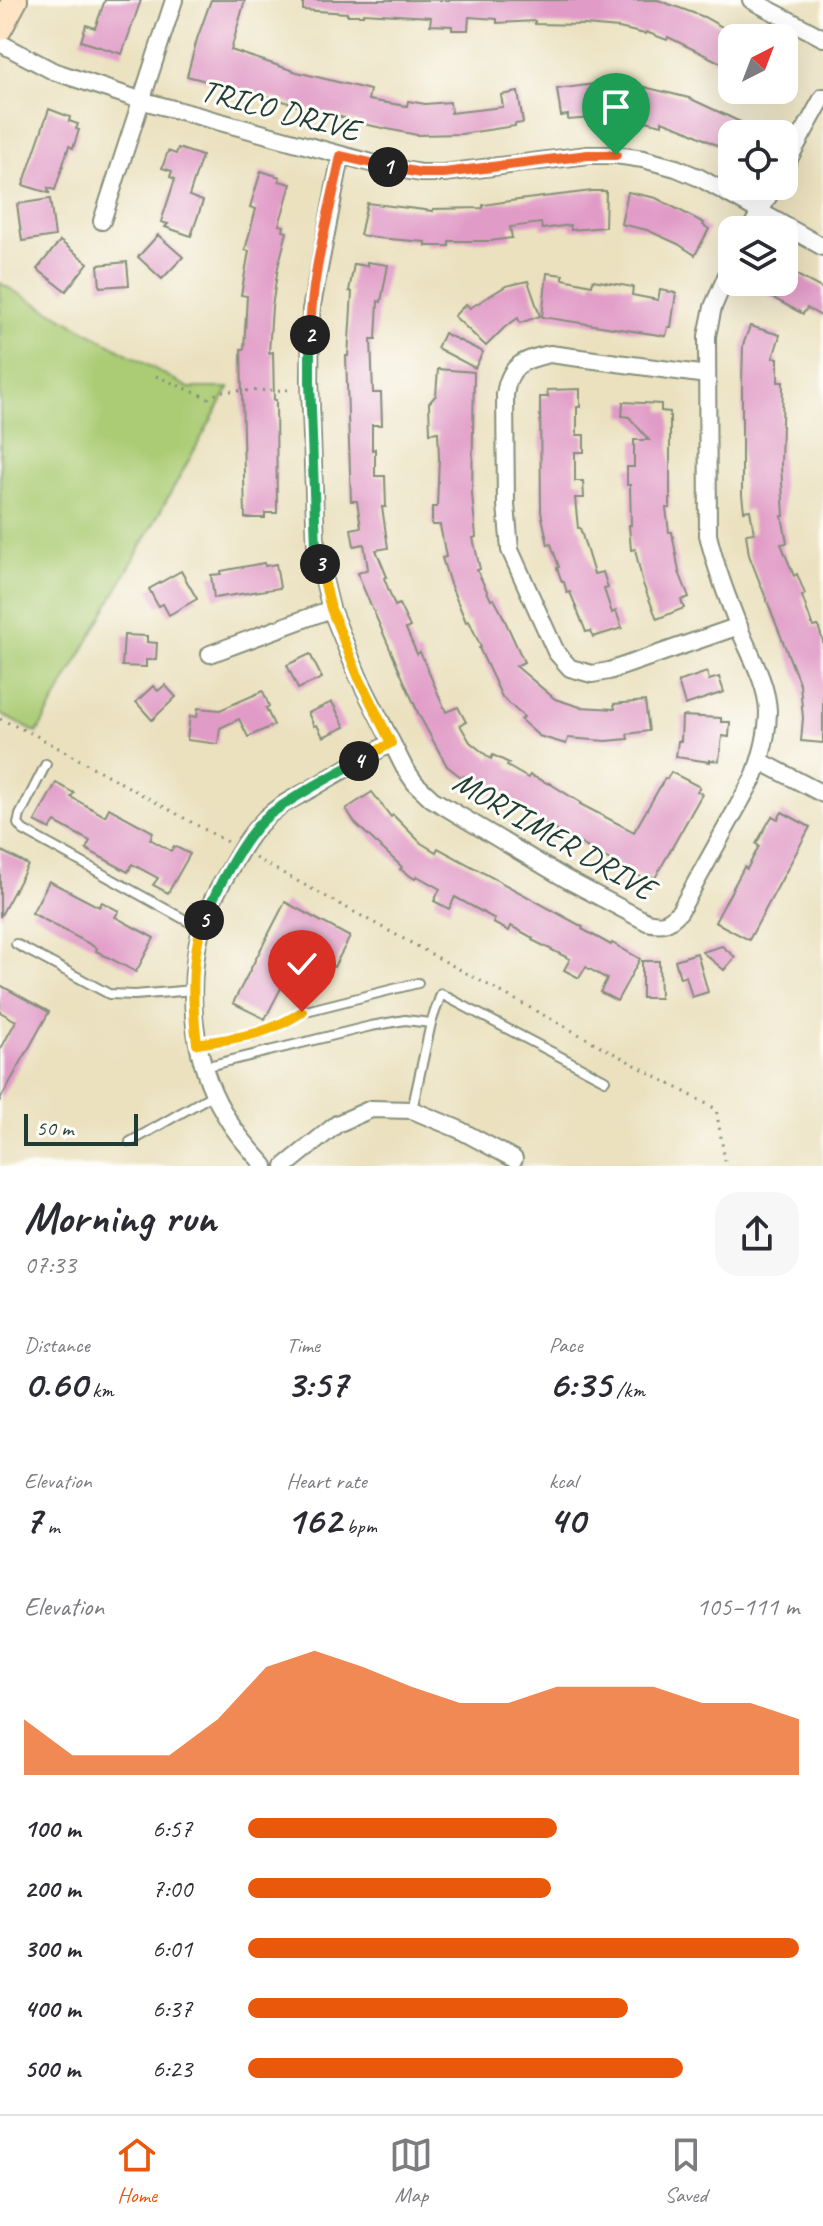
<!DOCTYPE html>
<html lang="en">
<head>
<meta charset="utf-8">
<style>
	:root { --surface:#fff; --page:#f7f7f7; --text:#2b2b33; --muted:#7c7c81; --line:#e1e1e2; --accent:#ea580c }
	body { margin:0; font-family:Caveat,sans-serif; background:var(--page); color:var(--text); height:100vh; display:flex; flex-direction:column; font-size:30px; white-space:nowrap }
	* { box-sizing:border-box; margin:0 }
	p { font-size:26px; color:var(--muted) }
	.icon { flex:none; width:44px; height:44px; fill:none; stroke:currentColor; stroke-width:2; stroke-linecap:round; stroke-linejoin:round }
	.map { position:relative; height:1166px; overflow:hidden }
	.details { display:flex; flex-direction:column; background:var(--surface); flex:1 }
	.details>* { flex:none }
	.needle { width:52px; rotate:42deg }
	.tools { position:absolute; left:718px; top:24px; display:grid; gap:16px }
	.tools a { display:grid; place-items:center; width:80px; height:80px; border-radius:16px; background:var(--surface); box-shadow:0 8px 32px #0002; font-size:40px }
	.scale { position:absolute; left:24px; bottom:20px; width:114px; box-sizing:border-box; padding-left:8px; border:4px solid #1f3d34; border-top:0; font-size:22px; line-height:28px; white-space:nowrap; color:#1f3d34; -webkit-text-stroke:6px #fdfcf7; paint-order:stroke }
	.pin { position:absolute; display:grid; place-items:center; width:68px; height:68px; color:#fff; margin:-82px -34px; border-radius:50% 50% 50% 0; rotate:-45deg; box-shadow:0 0 8px #0007 }
	.pin .icon { rotate:45deg }
	.km { position:absolute; width:40px; height:40px; margin:-20px; border-radius:50%; background:#222; color:#fff; font-size:22px; line-height:40px; text-align:center }
	.round { display:grid; place-items:center; flex:none; width:84px; height:84px; border-radius:24px; background:var(--page) }
	.headline { display:flex; align-items:center; justify-content:space-between; height:136px; padding:0 24px }
	h1 { font-size:44px; font-weight:800; line-height:60px }
	.metrics { display:grid; grid-template-columns:repeat(3,1fr); gap:12px; height:136px; padding:8px 24px }
	.metrics div { display:grid; align-content:center }
	.metrics b { font-size:40px; font-weight:800 }
	.metrics small { font-size:22px; font-weight:400 }
	.metrics p { font-size:22px }
	.chart { height:224px; padding:16px 24px }
	.chart p { display:flex; justify-content:space-between }
	.chart svg { width:100%; height:144px; margin-top:8px; fill:var(--accent); opacity:.7 }
	ul { padding:0 24px; list-style:none; font-size:26px }
	li { display:grid; grid-template-columns:128px 96px 1fr; align-items:center; height:60px }
	li i { height:20px; border-radius:10px; background:var(--accent) }
	.menu { display:flex; justify-content:space-around; align-items:center; height:112px; border-top:2px solid var(--line); background:var(--surface); font-size:22px; color:var(--muted) }
	.menu a { display:grid; justify-items:center; gap:4px }
	.menu .current { color:var(--accent) }
	.map>svg:first-child { display:block }
	.green { fill:#abcc74; stroke:#658454; stroke-width:2 }
	.building { fill:#e19bc7 }
	.lines { fill:none; stroke-linecap:round; stroke-linejoin:round }
	.lane-casing { stroke:#858f7a; stroke-width:12 }
	.street-casing { stroke:#858f7a; stroke-width:20 }
	.secondary-casing { stroke:#858f7a; stroke-width:28 }
	.path { stroke:#858f7a; stroke-width:3; stroke-dasharray:2 6; stroke-linecap:butt }
	.lane { stroke:#fff; stroke-width:8 }
	.street { stroke:#fff; stroke-width:16 }
	.secondary { stroke:#ffe4c6; stroke-width:24 }
	.split-1-casing { stroke:#fff; stroke-width:16 }
	.split-2-casing { stroke:#fff; stroke-width:16 }
	.split-3-casing { stroke:#fff; stroke-width:16 }
	.split-4-casing { stroke:#fff; stroke-width:16 }
	.split-5-casing { stroke:#fff; stroke-width:16 }
	.split-6-casing { stroke:#fff; stroke-width:16 }
	.split-1 { stroke:#f0652b; stroke-width:10 }
	.split-2 { stroke:#f0652b; stroke-width:10 }
	.split-3 { stroke:#22a559; stroke-width:10 }
	.split-4 { stroke:#f5b400; stroke-width:10 }
	.split-5 { stroke:#22a559; stroke-width:10 }
	.split-6 { stroke:#f5b400; stroke-width:10 }
	.labels { text-anchor:middle; dominant-baseline:central; stroke-width:6; stroke-linejoin:round; paint-order:stroke }
	.street-label { font-size:32px; fill:#1f3d34; stroke:#fdfcf7 }
</style>
</head>
<body>
<div class="map">
<svg width="823" height="1166" viewBox="0 0 823 1166">
	<rect width="100%" height="100%" fill="#fdfcf7"/>
	<filter id="ink" filterUnits="userSpaceOnUse"><feTurbulence type="fractalNoise" baseFrequency=".0125" numOctaves="2"/><feDisplacementMap in="SourceGraphic" scale="16" xChannelSelector="R" yChannelSelector="G"/><feConvolveMatrix kernelMatrix="1 2 1 2 8 2 1 2 1" color-interpolation-filters="sRGB"/></filter>
	<filter id="wash" filterUnits="userSpaceOnUse"><feTurbulence type="fractalNoise" baseFrequency=".006" numOctaves="4" result="noise"/><feDisplacementMap in="SourceGraphic" scale="32" xChannelSelector="R" yChannelSelector="G"/><feGaussianBlur stdDeviation="1.8" result="paint"/><feColorMatrix in="noise" values="0 0 0 0 0 0 0 0 0 0 0 0 0 0 0 0 0 1.4 0 .05"/><feComposite in="paint" operator="in"/></filter>
	<g filter="url(#wash)">
		<rect width="100%" height="100%" fill="#ebe1bf"/>
		<!-- green -->
		<path class="green" d="M0,283L189,388H229L37,733L0,714Z"/>
		<g id="blocks">
			<!-- building -->
			<g class="building">
				<path d="M105,0H141L122,54L81,41L86,25L95,28Z"/>
				<path d="M211,0H245L231,50L297,72L370,90L368,100L407,106L408,101L425,104L450,102L451,113L503,107L501,95L518,92L523,123L515,124V126L461,134L417,135L368,125L327,113L326,115L249,90L248,92L187,76L197,39Z"/>
				<path d="M303,0H658L704,17L731,32L729,34L735,37L732,38V43L721,63L668,37L667,40L646,32L645,34L619,28L585,25L535,24V21L497,23V19L469,17L468,30H452V26L430,25L431,17L363,13V15H347V13L303,10Z"/>
				<path d="M628,82L640,84V86L689,98L749,126L744,134H732V153L688,131L662,121V125L646,121L647,119L618,116L568,120V115L561,116L557,89L595,84Z"/>
				<path d="M49,109L70,117L69,121L78,124L76,129L79,130L73,148L69,146L55,190L48,188L49,193L23,185Z"/>
				<path d="M178,148L202,156L189,196L203,201L191,236L165,227L168,224L161,222L175,179L170,177L172,171L162,168L168,151L176,154Z"/>
				<path d="M261,171L280,177L279,181L291,184L279,225L284,226L283,231L287,232L278,267L272,307L269,353L273,352L274,400H276L277,513H265V518H245L241,349H244L247,296L241,295L249,251L245,250L256,209L250,207Z"/>
				<path d="M592,191H606L605,227L571,230L570,225L542,229L541,223L510,227L512,238L490,241H449V246H426V242L377,238L360,235L367,203L433,211V209L483,208V205L510,201Z"/>
				<path d="M628,192L656,198L704,223L703,225L709,229L695,255L678,244L647,230L621,224Z"/>
				<path d="M50,199L55,236L22,241L17,204Z"/>
				<path d="M158,235L183,257L162,279L138,257Z"/>
				<path d="M60,241L88,263L66,291L37,269Z"/>
				<path d="M127,262L129,285L100,287L98,265Z"/>
				<path d="M367,262L388,265L381,302L378,301L376,339H371L373,393H381L382,425H372V450L375,449V476H385L386,507H382L388,548L376,550L387,577L384,578L395,606L399,604L410,627L406,629L417,654L420,652L446,712L458,707L466,722L460,725L470,742L491,759L493,755L509,763L507,766L528,778L530,775L549,784V783L581,803L580,804L634,832L665,778L667,779L671,772L700,787L697,791L702,794L655,878L651,876L648,881L519,810L464,776L462,778L447,766L419,715L362,585L358,573L368,569L364,544L354,546L351,529L361,527L357,501H351L346,356H348L352,292L349,291L354,264L367,266Z"/>
				<path d="M784,268L823,289V317L807,308L803,314L760,291L765,282H784Z"/>
				<path d="M547,273L563,275V279L592,285L593,280L633,287L632,295L658,300L660,290L676,293L671,327H668L666,336L542,317Z"/>
				<path d="M528,281L540,316L520,323L518,318L505,327L486,346L454,316L466,304L470,308L506,286Z"/>
				<path d="M750,326L780,335L773,358H778V382H783L781,465L784,516H782L787,543L781,544L794,576L797,574L805,594L802,596L813,627L818,626L823,641V743L801,741L803,718L800,685L749,555L746,534L754,533L750,510L744,511L742,495V382L743,345Z"/>
				<path d="M444,333L483,352L475,368L437,348Z"/>
				<path d="M438,369L474,372L472,494L476,537L473,538L480,569L477,570L491,600L494,599L501,612L524,662L516,666L555,699L580,707L615,709L614,704L645,701L649,731L627,734L628,739L606,741L568,738L566,744L539,736L521,720L524,717L502,697L479,648L481,647L469,621L466,622L450,584L442,558L446,557L440,525H432V507H437L439,457L438,432L430,433L429,403L436,395Z"/>
				<path d="M580,389V407H577V435H584V452H575V481H583L584,498H575L578,528H580L594,574L603,572L608,588L604,589L612,613L616,611L622,628L593,637L591,631L586,632L570,592L567,593L564,582H562L557,568L559,567L551,544L548,545L541,512L540,397H548L547,390Z"/>
				<path d="M623,402L661,404V411L670,412V508H666L669,532H672L679,572L689,597L681,600L684,608L657,619L643,584L635,549L631,550L629,525H631L630,485H627V467H634V440H649L629,417L622,416Z"/>
				<path d="M264,563L265,566L276,564L280,588L214,598L211,575L221,574V571Z"/>
				<path d="M181,571L197,599L169,615L163,604L158,606L149,589Z"/>
				<path d="M124,635L147,636V642L157,643L156,660H146V667L122,666Z"/>
				<path d="M310,654L322,678L298,689L287,665Z"/>
				<path d="M707,672L709,680L719,677L724,692L685,705L678,682Z"/>
				<path d="M165,685L176,697L152,720L136,702L153,686L158,691Z"/>
				<path d="M263,691L269,706L266,708L274,725L248,737L239,719L220,728L218,744L187,740L190,716L197,717L198,708L220,710Z"/>
				<path d="M332,702L345,727L323,737L317,725L314,726L308,713Z"/>
				<path d="M682,716L721,718V722H730L729,737L722,736L719,761L710,760V762L676,757L678,741H681Z"/>
				<path d="M56,783L74,793L71,797L105,816L109,808L153,832L150,839L171,851L174,846L190,854L168,893L153,885L158,878L132,864L128,872L86,849L90,841L55,822L50,829L35,821Z"/>
				<path d="M372,792L391,817L393,815L421,843L436,852L438,848L583,927L582,929L611,945L612,943L640,959L617,1001L600,992L607,979L586,967L579,978L564,970L570,959L532,940L533,938L511,926L509,931L493,923L495,919L455,897L449,909L434,901L440,889L417,876L415,879L400,869L402,867L356,824L346,809Z"/>
				<path d="M782,812L810,827L749,940L715,922L744,867L747,869L759,846L756,844L772,816L778,819Z"/>
				<path d="M0,850L28,865L0,917Z"/>
				<path d="M49,881L99,907L102,902L119,911L115,917L154,938L136,972L96,951L97,948L32,913Z"/>
				<path d="M285,902L350,937L334,967L301,949L265,1019L233,1003Z"/>
				<path d="M722,946L735,957L724,970L702,952Z"/>
				<path d="M697,953L708,992L692,997L686,976L680,978L675,960Z"/>
				<path d="M642,961H659L660,998H642Z"/>
				<path d="M0,985L49,1012L0,1100V1050L16,1021L0,1012Z"/>
			</g>
		</g>
	</g>
	<g filter="url(#ink)">
		<use href="#blocks" fill-opacity="0" stroke="#858f7a" stroke-width="2"/>
		<g class="lines">
			<!-- lane casing -->
			<g class="lane-casing">
				<g id="lane">
					<path d="M46,764L20,815L18,824L23,830L200,928"/>
					<path d="M16,944L109,994L135,995L193,990"/>
					<path d="M198,1044L255,1035L284,1023L302,1012L418,983"/>
					<path d="M204,1067L371,1026L405,1020L431,1023L441,994L605,1080"/>
					<path d="M412,1110L431,1023"/>
					<path d="M130,1142L214,1094"/>
				</g>
			</g>
			<!-- street casing -->
			<g class="street-casing">
				<g id="street">
					<path d="M751,0L823,38"/>
					<path d="M0,43L53,71L140,100L382,166L421,173H444L588,155H616L643,159L676,168L700,178L823,247"/>
					<path d="M341,156L311,310L310,381L316,547L331,609L358,676L404,767L415,783L432,799L566,879L647,922C663,926 669,923 680,911L754,777C762,756 768,734 768,711C767,685 752,658 742,635C729,602 716,569 708,535L707,336L713,307L732,263"/>
					<path d="M784,168L823,97"/>
					<path d="M102,221L174,0"/>
					<path d="M750,230L774,186"/>
					<path d="M707,375L550,354C522,360 509,365 505,395L506,505L510,550L556,652L570,668L592,674L609,671L739,626"/>
					<path d="M210,654L331,609"/>
					<path d="M760,761L823,794"/>
					<path d="M265,1166C250,1149 235,1133 224,1113C192,1059 186,990 201,929C206,910 217,891 227,874C238,855 249,834 265,819C277,806 296,797 311,789C337,773 364,758 391,743"/>
					<path d="M285,1166L337,1124L371,1109L412,1110L458,1129L514,1159"/>
				</g>
			</g>
			<!-- secondary casing -->
			<g class="secondary-casing">
				<path id="secondary" d="M0,28L15,0"/>
			</g>
			<!-- path -->
			<g class="path">
				<path d="M156,376L208,398L223,391L292,390"/>
				<path d="M0,719L35,735L229,843"/>
				<path d="M255,858L716,1109L726,1166"/>
			</g>
			<!-- lane -->
			<use href="#lane" class="lane"/>
			<!-- street -->
			<use href="#street" class="street"/>
			<!-- secondary -->
			<use href="#secondary" class="secondary"/>
		</g>
	</g>
	<g class="lines" filter="url(#ink)">
		<!-- split-1 casing -->
		<g class="split-1-casing">
			<path id="split-1" d="M388,167L421,173H444L588,155H616"/>
		</g>
		<!-- split-2 casing -->
		<g class="split-2-casing">
			<path id="split-2" d="M310,335C311,275 329,215 341,156L388,167"/>
		</g>
		<!-- split-3 casing -->
		<g class="split-3-casing">
			<path id="split-3" d="M310,335V381L316,547L320,564"/>
		</g>
		<!-- split-4 casing -->
		<g class="split-4-casing">
			<path id="split-4" d="M320,564L331,609L358,676L391,743L359,761"/>
		</g>
		<!-- split-5 casing -->
		<g class="split-5-casing">
			<path id="split-5" d="M204,920C216,890 244,835 269,815C297,794 329,778 359,761"/>
		</g>
		<!-- split-6 casing -->
		<g class="split-6-casing">
			<path id="split-6" d="M204,920C190,957 192,1005 197,1044C240,1037 265,1036 302,1012"/>
		</g>
		<!-- split-1 -->
		<use href="#split-1" class="split-1"/>
		<!-- split-2 -->
		<use href="#split-2" class="split-2"/>
		<!-- split-3 -->
		<use href="#split-3" class="split-3"/>
		<!-- split-4 -->
		<use href="#split-4" class="split-4"/>
		<!-- split-5 -->
		<use href="#split-5" class="split-5"/>
		<!-- split-6 -->
		<use href="#split-6" class="split-6"/>
	</g>
	<g class="labels">
		<!-- street labels -->
		<g class="street-label">
			<text transform="translate(280 110) rotate(15)">TRICO DRIVE</text>
			<text transform="translate(554 835) rotate(30)">MORTIMER DRIVE</text>
		</g>
	</g>
</svg>
<div class="tools">
<a><svg class="needle" viewBox="-14 -14 28 28"><path d="M0-13l5 13h-10z" fill="#e53935"/><path d="M0 13l5-13h-10z" fill="#7c7c81"/></svg></a>
<a><svg class="icon" aria-label="locate" viewBox="0 0 24 24"><circle cx="12" cy="12" r="6"/><path d="M12 2v4M12 18v4M2 12h4M18 12h4"/></svg></a>
<a><svg class="icon" aria-label="layers" viewBox="0 0 24 24"><path d="M12 4l9 5-9 5-9-5zM3 14l9 5 9-5"/></svg></a>
</div>
<div class="scale">50 m</div>
<div class="pin" style="left:616px;top:155px;background:#1e9e55"><svg class="icon" aria-label="arrive" viewBox="0 0 24 24"><path d="M6 21V4h12l-3 4 3 4H6"/></svg></div>
<div class="pin" style="left:302px;top:1012px;background:#d93025"><svg class="icon" aria-label="check" viewBox="0 0 24 24"><path d="M5 12l5 5 9-10"/></svg></div>
<b class="km" style="left:388px;top:167px">1</b>
<b class="km" style="left:310px;top:335px">2</b>
<b class="km" style="left:320px;top:564px">3</b>
<b class="km" style="left:359px;top:761px">4</b>
<b class="km" style="left:204px;top:920px">5</b>
</div>
<section class="details">
<div class="headline"><div><h1>Morning run</h1><p>07:33</p></div><a class="round"><svg class="icon" aria-label="share" viewBox="0 0 24 24"><path d="M12 15V3M7 8l5-5 5 5M5 13v7h14v-7"/></svg></a></div>
<div class="metrics">
<div><p>Distance</p><b>0.60<small> km</small></b></div>
<div><p>Time</p><b>3:57</b></div>
<div><p>Pace</p><b>6:35<small> /km</small></b></div>
</div>
<div class="metrics">
<div><p>Elevation</p><b>7<small> m</small></b></div>
<div><p>Heart rate</p><b>162<small> bpm</small></b></div>
<div><p>kcal</p><b>40</b></div>
</div>
<div class="chart"><p><span>Elevation</span>105–111 m</p>
<svg viewBox="0 0 160 44" preserveAspectRatio="none"><path d="M0 44V27L10 38L20 38L30 38L40 27L50 11L60 6L70 11L80 17L90 22L100 22L110 17L120 17L130 17L140 22L150 22L160 27V44z"/></svg>
</div>
<ul>
<li><b>100 m</b>6:57<i style="width:56%"></i></li>
<li><b>200 m</b>7:00<i style="width:55%"></i></li>
<li><b>300 m</b>6:01<i style="width:100%"></i></li>
<li><b>400 m</b>6:37<i style="width:69%"></i></li>
<li><b>500 m</b>6:23<i style="width:79%"></i></li>
</ul>
</section>
<nav class="menu">
<a class="current"><svg class="icon" aria-label="home" viewBox="0 0 24 24"><path d="M3 11l9-7 9 7M6 9v11h12V9"/></svg>Home</a>
<a><svg class="icon" aria-label="map" viewBox="0 0 24 24"><path d="M3 6l6-2 6 2 6-2v14l-6 2-6-2-6 2zM9 4v14M15 6v14"/></svg>Map</a>
<a><svg class="icon" aria-label="saved" viewBox="0 0 24 24"><path d="M7 4h10v16l-5-4-5 4z"/></svg>Saved</a>
</nav>
</body>
</html>
